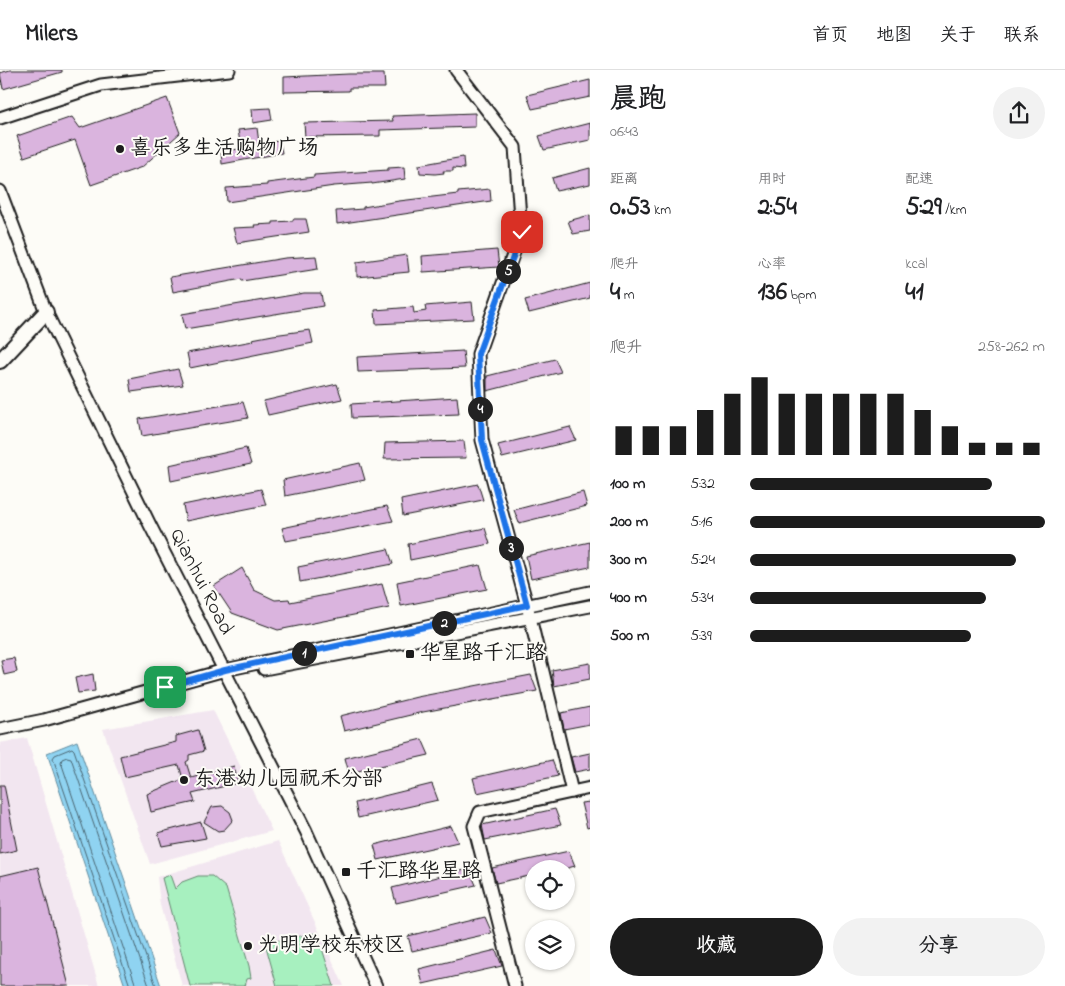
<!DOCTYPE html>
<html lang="zh">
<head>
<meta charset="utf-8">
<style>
	:root { --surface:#fff; --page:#f2f2f2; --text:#202124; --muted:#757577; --line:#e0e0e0; --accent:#1c1c1c }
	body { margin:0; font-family:"Indie Flower","LXGW WenKai TC",sans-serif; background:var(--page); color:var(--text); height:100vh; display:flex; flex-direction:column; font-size:19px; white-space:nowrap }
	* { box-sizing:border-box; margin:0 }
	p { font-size:16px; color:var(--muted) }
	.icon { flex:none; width:28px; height:28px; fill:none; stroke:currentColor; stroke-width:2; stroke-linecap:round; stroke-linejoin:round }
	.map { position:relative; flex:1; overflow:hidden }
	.side { display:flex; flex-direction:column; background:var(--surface); width:475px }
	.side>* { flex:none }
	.controls { position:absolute; left:525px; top:790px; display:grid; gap:10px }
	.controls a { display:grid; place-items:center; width:50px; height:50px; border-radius:50%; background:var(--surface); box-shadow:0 1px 4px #0004; font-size:25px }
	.pin { position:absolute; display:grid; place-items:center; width:42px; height:42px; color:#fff; margin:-21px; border-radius:10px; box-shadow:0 2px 8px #0006 }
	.km { position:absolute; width:25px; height:25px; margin:-12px; border-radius:50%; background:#222; color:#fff; font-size:14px; line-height:25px; text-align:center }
	.round { display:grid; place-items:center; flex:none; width:52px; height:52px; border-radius:26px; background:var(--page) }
	.head { display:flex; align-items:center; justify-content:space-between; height:85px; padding:0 20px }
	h1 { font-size:28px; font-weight:800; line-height:38px }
	.figures { display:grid; grid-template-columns:repeat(3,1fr); gap:8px; height:85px; padding:5px 20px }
	.figures div { display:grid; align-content:center }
	.figures b { font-size:25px; font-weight:800 }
	.figures small { font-size:14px; font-weight:400 }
	.figures p { font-size:14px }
	.chart { height:140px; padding:10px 20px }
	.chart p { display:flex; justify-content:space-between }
	.chart svg { width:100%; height:90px; margin-top:5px; stroke:var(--accent); stroke-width:6 }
	.cta { display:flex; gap:10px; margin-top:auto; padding:10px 20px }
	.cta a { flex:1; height:58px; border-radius:30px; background:var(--accent); color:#fff; font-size:20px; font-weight:800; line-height:58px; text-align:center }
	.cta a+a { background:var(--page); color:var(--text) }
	ul { padding:0 20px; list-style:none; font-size:16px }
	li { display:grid; grid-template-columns:80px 60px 1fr; align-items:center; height:38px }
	li i { height:12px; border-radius:6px; background:var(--accent) }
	header { display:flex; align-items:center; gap:30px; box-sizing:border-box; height:70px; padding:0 25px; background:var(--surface); border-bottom:1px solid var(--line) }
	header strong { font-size:24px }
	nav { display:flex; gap:28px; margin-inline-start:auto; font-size:18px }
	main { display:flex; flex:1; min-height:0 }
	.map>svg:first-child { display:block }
	.built { fill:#f2e6f0 }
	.green { fill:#a7f0bf; stroke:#62866e }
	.water { fill:#8fd3f1; stroke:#618a9c }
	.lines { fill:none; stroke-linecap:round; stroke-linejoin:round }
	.shore { stroke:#4a6571; stroke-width:1 }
	.building { fill:#dab4de; stroke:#1c1c1c }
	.minor-casing { stroke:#1c1c1c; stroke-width:15 }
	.major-casing { stroke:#1c1c1c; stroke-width:18 }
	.minor { stroke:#fdfcf7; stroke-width:11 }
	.major { stroke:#fdfcf7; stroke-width:14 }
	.route-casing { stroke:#fff; stroke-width:10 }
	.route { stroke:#1a73e8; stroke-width:6 }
	.poi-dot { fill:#1c1c1c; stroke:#fdfcf7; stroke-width:2 }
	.labels { text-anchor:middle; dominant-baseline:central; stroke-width:4; stroke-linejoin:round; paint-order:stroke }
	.poi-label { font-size:21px; fill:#1c1c1c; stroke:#fdfcf7; text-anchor:start }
	.street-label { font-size:21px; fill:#1c1c1c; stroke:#fdfcf7 }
</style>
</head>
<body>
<header>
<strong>Milers</strong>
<nav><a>首页</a><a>地图</a><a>关于</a><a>联系</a></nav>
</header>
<main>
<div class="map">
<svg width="590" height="916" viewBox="0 0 590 916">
	<rect width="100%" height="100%" fill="#fdfcf7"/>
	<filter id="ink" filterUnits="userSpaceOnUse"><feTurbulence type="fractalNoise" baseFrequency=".02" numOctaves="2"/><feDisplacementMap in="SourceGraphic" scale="10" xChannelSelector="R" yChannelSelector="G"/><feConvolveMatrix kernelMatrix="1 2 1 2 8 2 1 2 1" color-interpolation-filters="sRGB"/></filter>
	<g filter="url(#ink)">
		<!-- built -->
		<g class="built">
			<path d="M213,640L272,761L150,794L103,659Z"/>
			<path d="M27,668L99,916H0V673Z"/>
			<path d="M278,771L344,916H182L160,835L157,807Z"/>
		</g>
		<!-- green -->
		<g class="green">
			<path d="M170,805L175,819L182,812L198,806H212L226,818L249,896L251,908L247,909L245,916H190L162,808Z"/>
			<path d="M317,863L334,916H277L265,873Z"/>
		</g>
		<!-- water -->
		<path class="water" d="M77,671L161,916H125L47,683Z"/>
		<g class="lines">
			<!-- shore -->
			<g class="shore">
				<path d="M130,916L53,688L55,685L72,678L74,680L156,916"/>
				<path d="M136,916L61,692L62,689L67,687L71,688L149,916"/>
			</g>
		</g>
		<!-- building -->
		<g class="building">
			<path d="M10,0H62V2L3,19L0,3Z"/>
			<path d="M349,4H384L385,18H349V21L284,22V7Z"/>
			<path d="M590,10V27L532,39L527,25Z"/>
			<path d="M167,28L180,63L142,97L91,115L75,70L24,87L17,66L72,47L80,58Z"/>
			<path d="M270,38L272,50L253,53L252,39Z"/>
			<path d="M475,43V57L380,60V66L305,67L304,53L393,51L392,46Z"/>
			<path d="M590,53V70L544,80L539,66Z"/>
			<path d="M257,58L259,73L280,71L282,83L222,94L221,81L241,79L238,60Z"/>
			<path d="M463,87L464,99L453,98V101H443L444,103L435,104L420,103L419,95Z"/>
			<path d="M404,97L405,109L372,114V113L334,116L227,132L226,118L267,115V113L314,107V105L388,100V98Z"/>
			<path d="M590,98V114L556,121L552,108Z"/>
			<path d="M490,119L491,131L337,154L336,141L363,139V137L399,131L458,124V122Z"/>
			<path d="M590,145V161L573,164L568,151Z"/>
			<path d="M293,149H306L309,162L237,173L233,158L255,157L254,155L273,154V152L293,151Z"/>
			<path d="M497,180L499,197L423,202L422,186Z"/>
			<path d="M407,185L409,202L357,207V192Z"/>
			<path d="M316,186L318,199L242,211V209L173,222L170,207L285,188Z"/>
			<path d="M590,213V228L529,243L525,230Z"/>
			<path d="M304,223H321L323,236L185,259L182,244Z"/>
			<path d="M472,232L474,249L376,254L375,240L413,237L414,243L426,241L425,236Z"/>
			<path d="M310,260L313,273L190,298L187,283L253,271L252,269L273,265Z"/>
			<path d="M463,281L465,298L358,302L357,287Z"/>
			<path d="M555,289L561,302L487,321V306Z"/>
			<path d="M178,299L183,315L131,322L129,309Z"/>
			<path d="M337,314L342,329L268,345L264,331Z"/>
			<path d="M457,327L459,344L352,348L351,334Z"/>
			<path d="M243,332L248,348L142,366L139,349Z"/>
			<path d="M570,357L576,370L502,388L498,375Z"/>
			<path d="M464,371L466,388L384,389L385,373Z"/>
			<path d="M246,378L251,394L171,411L169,395Z"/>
			<path d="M360,393L365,410L285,426L283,410Z"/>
			<path d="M478,414L483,430L403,446L401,430Z"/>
			<path d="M261,419L266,435L186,451L183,435Z"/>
			<path d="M583,422L587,436L519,453L514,440Z"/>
			<path d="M387,436L393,451L286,471L282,458Z"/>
			<path d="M485,458L490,474L410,490L408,474Z"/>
			<path d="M590,472V497L531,509L526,486Z"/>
			<path d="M388,479L393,494L300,512L298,497Z"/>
			<path d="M480,495L487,519L401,536L397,512Z"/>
			<path d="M242,498L254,520L275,530L289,529L290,532L382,514L389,538L278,560L232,543L214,516Z"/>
			<path d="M14,588L17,602L4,605L1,590Z"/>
			<path d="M590,593V609L554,616L552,600Z"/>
			<path d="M93,604L95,621L78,623L75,608Z"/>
			<path d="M531,605L537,621L423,642L344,661L340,646L417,627Z"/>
			<path d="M590,637V654L564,659L561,643Z"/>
			<path d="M198,660L204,681L189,685V690L186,692L191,708L234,696L238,713L192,724L195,732L151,742L147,724L183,709L179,695L125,707L120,686L176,672V666Z"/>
			<path d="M422,669L429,685L349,703L345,688Z"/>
			<path d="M590,683V699L575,702L571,687Z"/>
			<path d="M552,690L558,706L477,723L473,708Z"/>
			<path d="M432,714L438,730L358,748L355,733Z"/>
			<path d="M0,715H4L17,780L0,784Z"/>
			<path d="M590,732V757L587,758L581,733Z"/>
			<path d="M222,736L230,742L233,750L224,760L218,761L204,752L212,737Z"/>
			<path d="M555,739L561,755L485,770L482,755Z"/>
			<path d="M201,752L206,768L162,776L158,763Z"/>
			<path d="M451,756L458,772L378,790L374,775Z"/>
			<path d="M569,781L575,796L564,799H534V805L496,813L492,798Z"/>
			<path d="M38,797L69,916H0V806Z"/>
			<path d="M469,799L476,815L396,833L392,818Z"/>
			<path d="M485,847L492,863L412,881L408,866Z"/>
			<path d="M496,880L502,896L423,914L419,899Z"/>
		</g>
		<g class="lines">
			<!-- minor casing -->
			<g class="minor-casing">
				<g id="minor">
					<path d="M456,0L515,77L521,162L478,284L482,370L527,535L572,722"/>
					<path d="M0,48L101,15L229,0"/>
					<path d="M0,121L46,242L150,455L306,761L376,916"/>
					<path d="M264,599L590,536"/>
					<path d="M0,659L44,650L225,600L590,522"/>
					<path d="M515,916L474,756L480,742L590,718"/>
				</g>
			</g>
			<!-- major casing -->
			<g class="major-casing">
				<path id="major" d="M0,291L46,242"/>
			</g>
			<!-- minor -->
			<use href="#minor" class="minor"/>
			<!-- major -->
			<use href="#major" class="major"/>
		</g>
	</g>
	<g class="lines" filter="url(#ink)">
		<!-- route casing -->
		<g class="route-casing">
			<path id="route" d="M165,617L225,600L527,535L482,370L478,284L522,162"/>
		</g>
		<!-- route -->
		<use href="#route" class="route"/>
	</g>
	<!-- markers -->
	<g class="poi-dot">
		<circle cx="120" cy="79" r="5"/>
		<rect x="405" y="579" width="10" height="10" rx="2.5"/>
		<circle cx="184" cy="710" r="5"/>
		<rect x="341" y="797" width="10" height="10" rx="2.5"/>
		<circle cx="248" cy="876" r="5"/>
	</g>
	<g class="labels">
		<!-- poi labels -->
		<g class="poi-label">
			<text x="130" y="79">喜乐多生活购物广场</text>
			<text x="420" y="584">华星路千汇路</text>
			<text x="194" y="710">东港幼儿园祝禾分部</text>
			<text x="356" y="802">千汇路华星路</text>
			<text x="258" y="876">光明学校东校区</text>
		</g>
		<!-- street labels -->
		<g class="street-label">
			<text transform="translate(201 512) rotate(63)">Qianhui Road</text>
		</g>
	</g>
</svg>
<div class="controls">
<a><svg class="icon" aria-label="locate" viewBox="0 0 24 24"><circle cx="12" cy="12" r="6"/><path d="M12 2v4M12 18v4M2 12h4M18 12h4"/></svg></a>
<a><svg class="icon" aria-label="layers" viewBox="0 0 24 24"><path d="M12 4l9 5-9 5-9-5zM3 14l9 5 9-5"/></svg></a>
</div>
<div class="pin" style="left:165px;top:617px;background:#1e9e55"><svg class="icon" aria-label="arrive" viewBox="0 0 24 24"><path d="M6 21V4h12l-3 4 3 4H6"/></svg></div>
<div class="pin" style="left:522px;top:162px;background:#d93025"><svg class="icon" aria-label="check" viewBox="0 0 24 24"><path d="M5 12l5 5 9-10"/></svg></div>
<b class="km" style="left:304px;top:583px">1</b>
<b class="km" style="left:444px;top:553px">2</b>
<b class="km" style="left:511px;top:478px">3</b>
<b class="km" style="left:480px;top:339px">4</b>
<b class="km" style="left:508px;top:201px">5</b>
</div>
<section class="side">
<div class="head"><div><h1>晨跑</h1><p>06:43</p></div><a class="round"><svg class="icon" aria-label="share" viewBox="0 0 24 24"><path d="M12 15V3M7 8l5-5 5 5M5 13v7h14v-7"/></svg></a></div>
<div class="figures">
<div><p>距离</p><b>0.53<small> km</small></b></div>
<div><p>用时</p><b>2:54</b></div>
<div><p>配速</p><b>5:29<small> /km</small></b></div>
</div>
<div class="figures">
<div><p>爬升</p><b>4<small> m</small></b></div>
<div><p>心率</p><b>136<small> bpm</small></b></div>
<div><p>kcal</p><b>41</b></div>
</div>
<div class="chart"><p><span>爬升</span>258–262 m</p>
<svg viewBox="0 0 160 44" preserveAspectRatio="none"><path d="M5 44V30M15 44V30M25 44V30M35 44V22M45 44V14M55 44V6M65 44V14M75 44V14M85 44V14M95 44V14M105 44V14M115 44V22M125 44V30M135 44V38M145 44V38M155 44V38"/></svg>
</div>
<ul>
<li><b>100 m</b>5:32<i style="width:82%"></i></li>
<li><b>200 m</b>5:16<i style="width:100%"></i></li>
<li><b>300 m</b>5:24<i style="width:90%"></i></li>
<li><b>400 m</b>5:34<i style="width:80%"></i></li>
<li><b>500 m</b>5:39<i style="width:75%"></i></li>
</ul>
<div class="cta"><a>收藏</a><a>分享</a></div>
</section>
</main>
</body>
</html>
